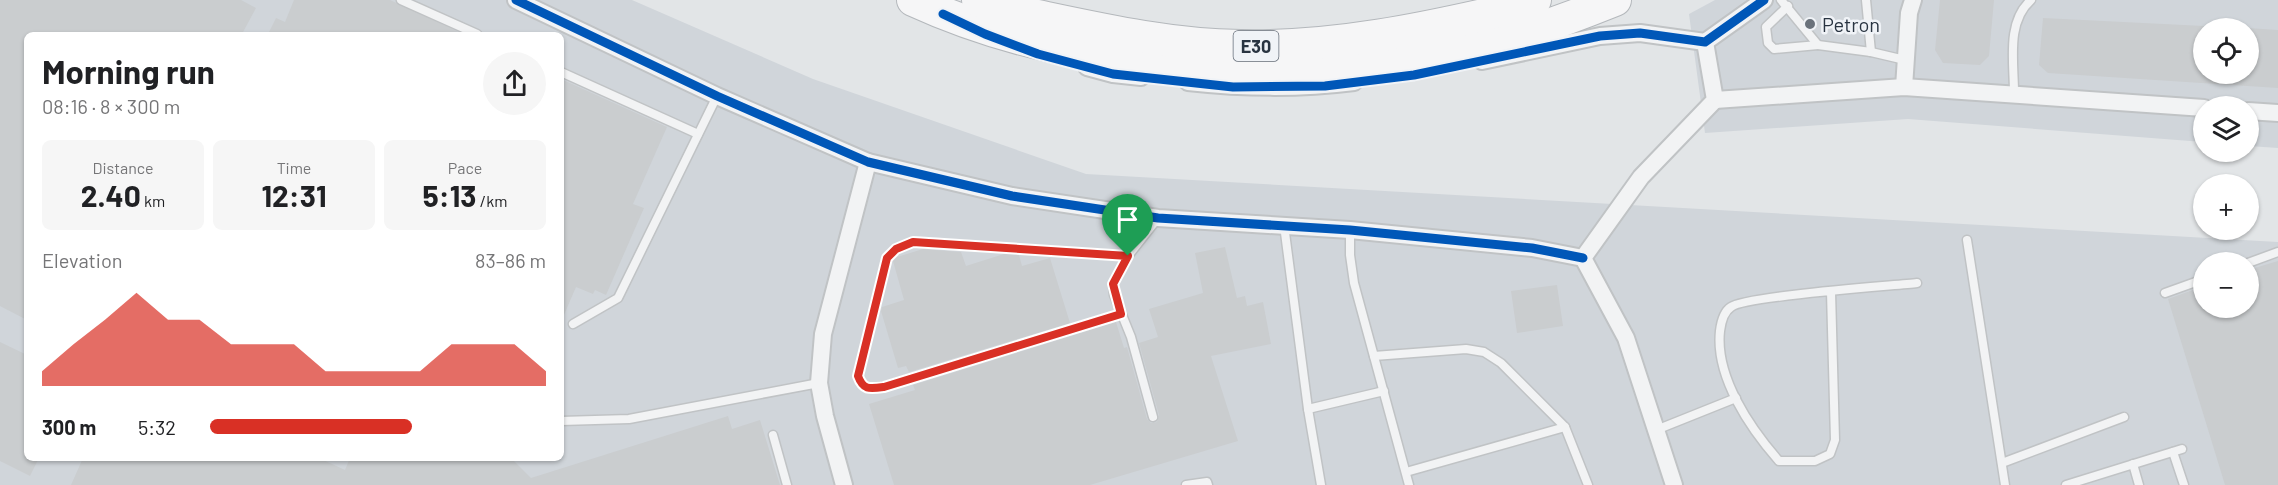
<!DOCTYPE html>
<html lang="en">
<head>
<meta charset="utf-8">
<style>
	:root { --surface:#fff; --page:#f6f6f6; --text:#202124; --muted:#757577; --accent:#d93025 }
	body { margin:0; font-family:Barlow,sans-serif; background:var(--page); color:var(--text); height:100vh; display:flex; flex-direction:column; font-size:22px; white-space:nowrap }
	* { box-sizing:border-box; margin:0 }
	p { font-size:20px; color:var(--muted) }
	.icon { flex:none; width:33px; height:33px; fill:none; stroke:currentColor; stroke-width:2; stroke-linecap:round; stroke-linejoin:round }
	.map { position:relative; flex:1; overflow:hidden }
	.drawer { position:absolute; left:24px; top:32px; width:540px; height:429px; display:flex; flex-direction:column; background:var(--surface); border-radius:9px; box-shadow:0 2px 4px #0004 }
	.drawer>* { flex:none }
	.tools { position:absolute; left:2193px; top:18px; display:grid; gap:12px }
	.tools a { display:grid; place-items:center; width:66px; height:66px; border-radius:50%; background:var(--surface); box-shadow:0 2px 4px #0004; font-size:30px }
	.pin { position:absolute; display:grid; place-items:center; width:51px; height:51px; color:#fff; margin:-62px -26px; border-radius:50% 50% 50% 0; rotate:-45deg; box-shadow:0 0 6px #0007 }
	.pin .icon { rotate:45deg }
	.round { display:grid; place-items:center; flex:none; width:63px; height:63px; border-radius:32px; background:var(--page) }
	.overview { display:flex; align-items:center; justify-content:space-between; height:102px; padding:0 18px }
	h1 { font-size:33px; font-weight:700; line-height:45px }
	.stats { display:grid; grid-template-columns:repeat(3,1fr); gap:9px; height:102px; padding:6px 18px }
	.stats div { display:grid; align-content:center; border-radius:9px; background:var(--page); text-align:center }
	.stats b { font-size:30px; font-weight:700 }
	.stats small { font-size:16px; font-weight:400 }
	.stats p { font-size:16px }
	.chart { height:168px; padding:12px 18px }
	.chart p { display:flex; justify-content:space-between }
	.chart svg { width:100%; height:108px; margin-top:6px; fill:var(--accent); opacity:.7 }
	ul { padding:0 18px; list-style:none; font-size:20px }
	li { display:grid; grid-template-columns:96px 72px 1fr; align-items:center; height:45px }
	li i { height:15px; border-radius:8px; background:var(--accent) }
	.map>svg:first-child { display:block }
	.built { fill:#d0d5da; fill-rule:evenodd }
	.building { fill:#cacdcf }
	.lines { fill:none; stroke-linecap:round; stroke-linejoin:round }
	.lane-casing { stroke:#c0c3c5; stroke-width:11 }
	.street-casing { stroke:#c0c3c5; stroke-width:20 }
	.highway-casing { stroke:#b4b8bc; stroke-width:34 }
	.lane { stroke:#f2f3f4; stroke-width:8 }
	.street { stroke:#f2f3f4; stroke-width:16 }
	.highway { stroke:#f6f6f7; stroke-width:32 }
	.cycleway-casing { stroke:#f0f3f7; stroke-width:13 }
	.cycleway { stroke:#0057b8; stroke-width:9 }
	.route-casing { stroke:#fff; stroke-width:12 }
	.route { stroke:#d93025; stroke-width:8 }
	.poi-dot { fill:#6a727b; stroke:#f0f3f7; stroke-width:2 }
	.labels { text-anchor:middle; dominant-baseline:central; stroke-width:5; stroke-linejoin:round; paint-order:stroke }
	.shield { fill:#f0f3f7; stroke:#656d78; stroke-width:1.5 }
	.shield-label { font-size:18px; font-weight:bold; fill:#293441 }
	.poi-label { font-size:20px; fill:#293441; stroke:#f0f3f7; text-anchor:start }
</style>
</head>
<body>
<div class="map">
<svg width="2278" height="485" viewBox="0 0 2278 485">
	<rect width="100%" height="100%" fill="#e2e5e7"/>
	<!-- built -->
	<g class="built">
		<path d="M0,0H632L813,79L1086,174L2278,242V485H0ZM27,34H561V458H27ZM2204,262H2248V308H2204Z"/>
		<path d="M1715,0H2278V148L2249,146L2248,106H2204L2203,142L1908,119L1705,133L1689,14ZM2204,28H2248V74H2204Z"/>
	</g>
	<!-- building -->
	<g class="building">
		<path d="M0,0H241L256,8L242,34H27V320L0,306Z"/>
		<path d="M294,0H390L463,34H268L276,18L285,22Z"/>
		<path d="M1940,0H1994L1989,56L1980,65L1943,63L1935,50Z"/>
		<path d="M2043,18L2204,26V74H2248V28L2278,30V88L2048,73L2039,65Z"/>
		<path d="M561,79L667,127L633,204L644,208L606,295L595,290L593,294L576,287L561,322Z"/>
		<path d="M1225,247L1237,298L1245,296L1247,306L1263,302L1271,344L1211,356L1238,441L1090,485H894L869,404L915,390L913,385L1116,322L1124,348L1127,347L1147,419L1151,423L1157,422L1159,415L1139,343L1158,337L1149,309L1203,293L1195,253Z"/>
		<path d="M923,249L961,252L966,266L1004,254L1019,255L1022,266L1050,258L1070,323L909,372L906,366L898,368L881,311L882,307L904,300L893,261L897,257Z"/>
		<path d="M2278,261V485H2225L2168,299L2204,286V308H2248V270Z"/>
		<path d="M1557,285L1563,326L1517,333L1511,291Z"/>
		<path d="M0,342L27,355V458H39L30,476L0,461Z"/>
		<path d="M728,416L732,429L760,420L780,485H71L83,458H319L345,470L350,458H511L531,478Z"/>
	</g>
	<g class="lines">
		<!-- lane casing -->
		<g class="lane-casing">
			<g id="lane">
				<path d="M401,0L477,34"/>
				<path d="M1781,0L1818,45L1871,52L1905,60"/>
				<path d="M1866,0L1871,52"/>
				<path d="M1788,6L1766,27L1768,43L1774,49L1818,45"/>
				<path d="M561,72L698,134"/>
				<path d="M2014,93C2014,62 2006,22 2031,0"/>
				<path d="M1284,225L1308,409L1321,485"/>
				<path d="M1350,230V255L1354,283L1409,485"/>
				<path d="M1967,240L2005,485"/>
				<path d="M2248,263L2278,252"/>
				<path d="M1831,292L1835,440L1830,454L1815,461H1779C1750,428 1715,377 1720,331C1721,323 1723,312 1731,307C1745,296 1889,286 1917,283"/>
				<path d="M2165,293L2204,279"/>
				<path d="M1121,314L883,387C869,389 863,390 858,376L887,258L896,249L913,242L1128,256"/>
				<path d="M573,324L618,298L717,96"/>
				<path d="M1374,356L1466,349L1484,352L1501,363L1565,427L1588,485"/>
				<path d="M1308,409L1384,391"/>
				<path d="M1153,417L1131,337L1114,295L1113,284L1128,256L1158,218"/>
				<path d="M561,421L629,419L819,383"/>
				<path d="M1656,430L1736,398"/>
				<path d="M773,435L787,485"/>
				<path d="M2173,452L2184,485"/>
				<path d="M2002,463L2124,417"/>
				<path d="M2133,464L2139,485"/>
				<path d="M1406,472L1565,427"/>
				<path d="M1186,485L1207,482L1208,485"/>
				<path d="M2066,485L2182,449"/>
			</g>
		</g>
		<!-- street casing -->
		<g class="street-casing">
			<g id="street">
				<path d="M516,0L717,96L868,162L1012,196L1158,218L1350,230L1532,248L1583,258"/>
				<path d="M1482,61L1600,36L1640,33L1705,42L1764,0"/>
				<path d="M1087,67L1113,74L1141,77"/>
				<path d="M1188,82C1243,88 1299,89 1354,82"/>
				<path d="M1904,87L1909,13L1913,0"/>
				<path d="M1715,100L1904,87L2204,108"/>
				<path d="M2248,111L2278,113"/>
				<path d="M844,485L825,416L819,383L823,334L868,162"/>
				<path d="M1674,485L1626,338L1583,258L1641,177L1715,100L1705,42"/>
			</g>
		</g>
		<!-- highway casing -->
		<g class="highway-casing">
			<g id="highway">
				<path d="M913,0C1050,63 1225,81 1375,66C1458,58 1538,31 1615,0"/>
				<path d="M978,0L999,8C1079,24 1159,45 1241,46C1334,48 1424,29 1514,8L1535,0"/>
			</g>
		</g>
		<!-- lane -->
		<use href="#lane" class="lane"/>
		<!-- street -->
		<use href="#street" class="street"/>
		<!-- highway -->
		<use href="#highway" class="highway"/>
		<!-- cycleway casing -->
		<g class="cycleway-casing">
			<g id="cycleway">
				<path d="M516,0L717,96L868,162L1012,196L1158,218L1350,230L1532,248L1583,258"/>
				<path d="M943,14L985,34L1038,54L1113,74L1233,87L1325,86L1414,75L1600,36L1640,33L1705,42L1764,0"/>
			</g>
		</g>
		<!-- cycleway -->
		<use href="#cycleway" class="cycleway"/>
	</g>
	<g class="lines">
		<!-- route casing -->
		<g class="route-casing">
			<path id="route" d="M913,242L1128,256L1113,284L1121,314L884,387C869,389 863,390 858,376L887,258L896,249Z"/>
		</g>
		<!-- route -->
		<use href="#route" class="route"/>
	</g>
	<!-- markers -->
	<circle class="poi-dot" cx="1810" cy="24" r="6"/>
	<g class="labels">
		<!-- shield labels -->
		<rect class="shield" x="1233.5" y="31" width="45" height="30" rx="4.5"/>
		<g class="shield-label">
			<text x="1256" y="46">E30</text>
		</g>
		<!-- poi labels -->
		<g class="poi-label">
			<text x="1822" y="24">Petron</text>
		</g>
	</g>
</svg>
<div class="tools">
<a><svg class="icon" aria-label="locate" viewBox="0 0 24 24"><circle cx="12" cy="12" r="6"/><path d="M12 2v4M12 18v4M2 12h4M18 12h4"/></svg></a>
<a><svg class="icon" aria-label="layers" viewBox="0 0 24 24"><path d="M12 4l9 5-9 5-9-5zM3 14l9 5 9-5"/></svg></a>
<a>+</a>
<a>−</a>
</div>
<div class="pin" style="left:1128px;top:256px;background:#1e9e55"><svg class="icon" aria-label="arrive" viewBox="0 0 24 24"><path d="M6 21V4h12l-3 4 3 4H6"/></svg></div>
<section class="drawer">
<div class="overview"><div><h1>Morning run</h1><p>08:16 · 8 × 300 m</p></div><a class="round"><svg class="icon" aria-label="share" viewBox="0 0 24 24"><path d="M12 15V3M7 8l5-5 5 5M5 13v7h14v-7"/></svg></a></div>
<div class="stats">
<div><p>Distance</p><b>2.40<small> km</small></b></div>
<div><p>Time</p><b>12:31</b></div>
<div><p>Pace</p><b>5:13<small> /km</small></b></div>
</div>
<div class="chart"><p><span>Elevation</span>83–86 m</p>
<svg viewBox="0 0 160 44" preserveAspectRatio="none"><path d="M0 44V38L10 27L20 17L30 6L40 17L50 17L60 27L70 27L80 27L90 38L100 38L110 38L120 38L130 27L140 27L150 27L160 38V44z"/></svg>
</div>
<ul>
<li><b>300 m</b>5:32<i style="width:60%"></i></li>
</ul>
</section>
</div>
</body>
</html>
